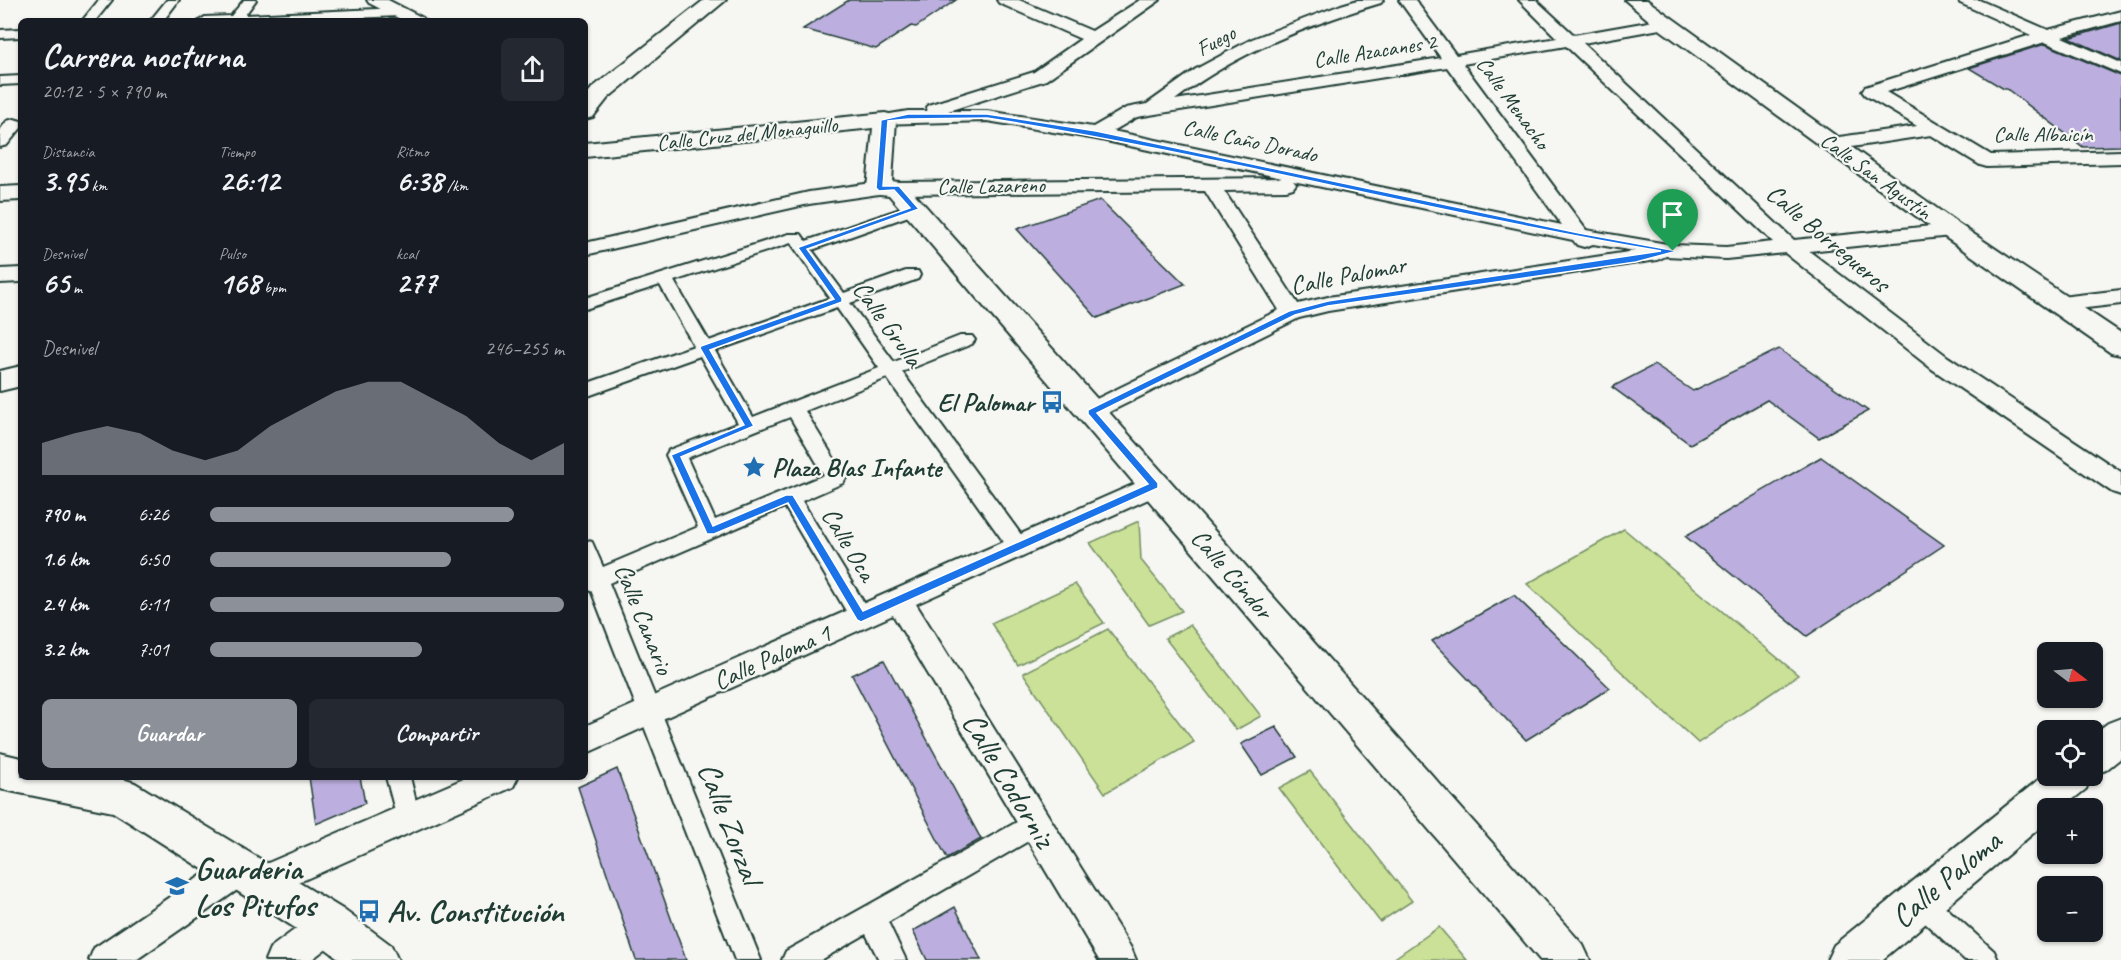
<!DOCTYPE html>
<html lang="es">
<head>
<meta charset="utf-8">
<style>
	:root { --surface:#171b24; --page:#242831; --text:#f1f3f6; --muted:#9ea1a6; --accent:#8c9099 }
	body { margin:0; font-family:Caveat,sans-serif; background:var(--page); color:var(--text); height:100vh; display:flex; flex-direction:column; font-size:22px; white-space:nowrap }
	* { box-sizing:border-box; margin:0 }
	p { font-size:20px; color:var(--muted) }
	.icon { flex:none; width:33px; height:33px; fill:none; stroke:currentColor; stroke-width:2; stroke-linecap:round; stroke-linejoin:round }
	.map { position:relative; flex:1; overflow:hidden }
	.drawer { position:absolute; left:18px; top:18px; width:570px; height:762px; display:flex; flex-direction:column; background:var(--surface); border-radius:9px; box-shadow:0 2px 4px #0004 }
	.drawer>* { flex:none }
	.needle { width:39px; rotate:106deg }
	.fabs { position:absolute; left:2037px; top:642px; display:grid; gap:12px }
	.fabs a { display:grid; place-items:center; width:66px; height:66px; border-radius:9px; background:var(--surface); box-shadow:0 2px 4px #0004; font-size:30px }
	.pin { position:absolute; display:grid; place-items:center; width:51px; height:51px; color:#fff; margin:-62px -26px; border-radius:50% 50% 50% 0; rotate:-45deg; box-shadow:0 0 6px #0007 }
	.pin .icon { rotate:45deg }
	.round { display:grid; place-items:center; flex:none; width:63px; height:63px; border-radius:9px; background:var(--page) }
	.summary { display:flex; align-items:center; justify-content:space-between; height:102px; padding:0 24px }
	h1 { font-size:33px; font-weight:600; line-height:45px }
	.figures { display:grid; grid-template-columns:repeat(3,1fr); gap:9px; height:102px; padding:6px 24px }
	.figures div { display:grid; align-content:center }
	.figures b { font-size:30px; font-weight:600 }
	.figures small { font-size:16px; font-weight:400 }
	.figures p { font-size:16px }
	.chart { height:168px; padding:12px 24px }
	.chart p { display:flex; justify-content:space-between }
	.chart svg { width:100%; height:108px; margin-top:6px; fill:var(--accent); opacity:.7 }
	.cta { display:flex; gap:12px; margin-top:auto; padding:12px 24px }
	.cta a { flex:1; height:69px; border-radius:9px; background:var(--accent); color:#fff; font-size:24px; font-weight:600; line-height:69px; text-align:center }
	.cta a+a { background:var(--page); color:var(--text) }
	ul { padding:0 24px; list-style:none; font-size:20px }
	li { display:grid; grid-template-columns:96px 72px 1fr; align-items:center; height:45px }
	li i { height:15px; border-radius:8px; background:var(--accent) }
	.map>svg:first-child { display:block }
	.green { fill:#cae197; stroke:#748f66; stroke-width:1.5 }
	.building { fill:#bcaede; stroke:#1f3d34; stroke-width:1.5 }
	.lines { fill:none; stroke-linecap:round; stroke-linejoin:round }
	.pedestrian-casing { stroke:#1f3d34; stroke-width:4 }
	.minor-casing { stroke:#1f3d34; stroke-width:4 }
	.tertiary-casing { stroke:#1f3d34; stroke-width:4 }
	.pedestrian { fill:#f6f6f2; fill-rule:evenodd }
	.minor { fill:#f6f6f2; fill-rule:evenodd }
	.tertiary { fill:#f6f6f2; fill-rule:evenodd }
	.route { fill:#1a73e8; stroke:#fff; stroke-width:1.5; fill-rule:evenodd }
	.labels { text-anchor:middle; dominant-baseline:central; stroke-width:4.5; stroke-linejoin:round; paint-order:stroke }
	.far-street-label { font-size:22px; fill:#1f3d34; stroke:#f6f6f2 }
	.street-label { font-size:26px; fill:#1f3d34; stroke:#f6f6f2 }
	.poi-label { font-size:26px; font-weight:bold; fill:#1f3d34; stroke:#f6f6f2; text-anchor:end }
	.near-street-label { font-size:32px; fill:#1f3d34; stroke:#f6f6f2 }
	.near-poi-label { font-size:32px; font-weight:bold; fill:#1f3d34; stroke:#f6f6f2; text-anchor:start }
</style>
</head>
<body>
<div class="map">
<svg width="2121" height="960" viewBox="0 0 2121 960">
	<rect width="100%" height="100%" fill="#f6f6f2"/>
	<filter id="ink" filterUnits="userSpaceOnUse"><feTurbulence type="fractalNoise" baseFrequency=".0167" numOctaves="2"/><feDisplacementMap in="SourceGraphic" scale="12" xChannelSelector="R" yChannelSelector="G"/><feConvolveMatrix kernelMatrix="1 2 1 2 8 2 1 2 1" color-interpolation-filters="sRGB"/></filter>
	<g filter="url(#ink)">
		<!-- green -->
		<g class="green">
			<path d="M1139,521L1141,560L1182,611L1149,625L1090,543Z"/>
			<path d="M1624,529L1798,675L1698,743L1527,584Z"/>
			<path d="M1075,584L1104,623L1018,665L991,623Z"/>
			<path d="M1190,625L1261,716L1236,730L1165,638Z"/>
			<path d="M1108,629L1194,742L1105,793L1023,673Z"/>
			<path d="M1310,771L1412,901L1380,922L1279,788Z"/>
			<path d="M1439,927L1467,960H1392Z"/>
		</g>
		<!-- building -->
		<g class="building">
			<path d="M849,0H956L916,27L911,26L876,49L803,29Z"/>
			<path d="M2121,23V61L2069,38Z"/>
			<path d="M2045,44L2121,76V146L2083,147L2007,89H2004L1969,68Z"/>
			<path d="M1100,200L1141,241L1185,284L1097,318L1017,229Z"/>
			<path d="M1779,349L1868,411L1819,438L1767,400L1690,444L1612,387L1654,365L1693,391Z"/>
			<path d="M1821,457L1944,545L1807,636L1685,536Z"/>
			<path d="M1514,595L1610,688L1526,740L1432,641Z"/>
			<path d="M884,660L981,839L947,858L852,675Z"/>
			<path d="M1276,727L1297,757L1262,775L1241,744Z"/>
			<path d="M617,769L659,885L686,960H636L578,787Z"/>
			<path d="M309,777H360L365,803L316,824Z"/>
			<path d="M955,907L981,960H927L913,931Z"/>
		</g>
		<g class="lines">
			<!-- pedestrian casing -->
			<g class="pedestrian-casing">
				<g id="pedestrian">
					<path d="M99,0H112L95,21H82Z"/>
					<path d="M167,0H179L163,21H150Z"/>
					<path d="M244,0H256L245,15L399,8L405,12L399,16L286,21H199L205,17L231,16Z"/>
					<path d="M21,29V37L0,38V30Z"/>
					<path d="M21,76V84L0,85V77Z"/>
					<path d="M915,204L920,206L923,209L920,212L812,250L844,293L906,271H918L920,275L918,279L850,303L894,362L960,336H972L975,340L972,344L902,372L1025,540L1028,546L1025,552L1018,554L1011,552L887,378L805,411L846,478L843,483L802,501L869,611L872,617L869,623L861,626L853,623L785,507L609,583L761,960H735L591,590L585,592V540L592,542L603,567L698,527L666,455L669,450L738,423L700,356L585,397V384L694,346L660,285L585,309V298L789,234H801L806,241ZM791,243L830,298L709,341L674,281ZM837,308L879,368L753,417L715,351ZM790,417L824,475L715,520L687,458Z"/>
					<path d="M386,777H410L420,818L417,826L408,830L399,826Z"/>
					<path d="M1035,812L1044,816L1047,824L1044,832L888,922L906,960H879L866,934L821,960H782L786,951Z"/>
					<path d="M1920,888L1929,892L1994,951L1998,960H1965L1911,910L1907,901L1911,892Z"/>
				</g>
			</g>
			<!-- minor casing -->
			<g class="minor-casing">
				<g id="minor">
					<path d="M367,0H388L423,18L425,21H404L369,3Z"/>
					<path d="M997,0H1019L1092,31L1140,0H1160L1046,80L948,111H987L1093,127L1126,108L1147,104L1196,69L1252,39L1341,5L1358,0H1383L1381,3C1308,25 1235,53 1175,100L1441,58L1399,0H1415L1456,55L1557,38L1519,0H1536L1574,35L1665,19L1671,21L1673,24L1671,27L1583,43L1794,240L1951,224L1958,226L1961,230L1958,234L1951,236L1809,251L1948,357L2121,472V495L2112,492L1932,369L1785,253L1726,259L1666,256L1657,260L1328,311L1299,318L1091,421L1082,418L1079,412L1082,406L1279,310L1205,191L896,194L888,190L879,194L809,204L585,255V243L809,192L879,182L888,186L896,182L1282,178L1096,139L987,121L878,124L876,120L878,116L908,111H926L928,105L1034,72L1081,39L999,3ZM1566,46L1773,242L1726,247L1673,245L1586,230L1463,64ZM1447,67L1562,225L1113,131L1137,117ZM1293,181L1573,240L1577,245L1584,247L1593,244L1635,251L1328,297L1298,304L1224,191L1286,190L1293,188L1296,184Z"/>
					<path d="M1958,0H1979L2048,30L2121,11V21L2062,37L2121,63V74L2045,42L1886,92L1991,155L2121,151V163L1987,167L1980,165L1931,135L1832,150L1825,148L1823,144L1825,140L1832,138L1917,126L1865,95L1862,91L1865,87L2031,35L1960,3Z"/>
					<path d="M14,119L21,121V128L7,145L0,147V130L7,121Z"/>
					<path d="M21,268V282L0,283V269Z"/>
					<path d="M2121,290V304L2061,311L2053,309L2050,304L2053,299L2061,297Z"/>
					<path d="M1155,475L1164,478L1168,485L1164,492L916,604L1131,948L1136,960H1099L893,615L585,754V726Z"/>
					<path d="M468,777H518L513,787L259,900L247,896L243,886L136,960H89L94,948L226,859L238,854L250,859L254,869Z"/>
					<path d="M329,908L341,913L346,925L341,937L311,960H265L270,948L317,913Z"/>
				</g>
			</g>
			<!-- tertiary casing -->
			<g class="tertiary-casing">
				<g id="tertiary">
					<path d="M704,0H726L608,98L593,117L585,119V97L592,88Z"/>
					<path d="M1625,0H1647L1960,225L2121,333V355L2111,353L1942,235L1658,28Z"/>
					<path d="M885,113L893,115L896,120L892,181L905,183L1583,945L1590,960H1540L889,195L870,193L867,188L873,128L585,157V143Z"/>
					<path d="M21,186V200L0,201V187Z"/>
					<path d="M21,366V386L0,391V371Z"/>
					<path d="M2121,718V758L2106,770L2092,775V735L2108,723Z"/>
					<path d="M0,753L21,758V777H117L135,783L344,910L391,945L398,960H341L314,940L113,812L0,789Z"/>
					<path d="M2048,772V776H2091L2086,789L2062,808H2048V821L1882,960H1827L1834,945Z"/>
				</g>
			</g>
			<!-- pedestrian -->
			<use href="#pedestrian" class="pedestrian"/>
			<!-- minor -->
			<use href="#minor" class="minor"/>
			<!-- tertiary -->
			<use href="#tertiary" class="tertiary"/>
		</g>
	</g>
	<!-- route -->
	<path class="route" d="M908,114H987L1096,131L1579,233L1677,251L1636,262L1328,306L1295,315L1097,413L1158,483V488L861,622L857,620L788,503L714,534H707L671,455L744,425L700,348L701,346L834,299L798,248L799,247L910,208L894,190L879,191L876,188L881,120ZM987,118C1213,154 1435,213 1661,251L1328,301L1289,311L1088,410V414L1148,484L863,611L793,495H786L713,526L681,457L754,426L710,350L842,302V298L807,249L919,209L899,186H883L888,121L908,119Z"/>
	<!-- icons -->
	<defs>
		<g id="bus-bare" transform="scale(1.8)"><path d="M-5-6H5V4H4V6H2V4H-2V6H-4V4H-5ZM-3.5-4V0h7V-4ZM-3.5 1.2v1.5H-2V1.2ZM2 1.2v1.5H3.5V1.2Z" fill="#1f6fb2" stroke="#f6f6f2" stroke-width="2.5" paint-order="stroke"/></g>
		<g id="sight-bare" transform="scale(1.8)"><path d="M0-6L1.8-2.2L6-1.7L2.9 1.2L3.7 5.4L0 3.3L-3.7 5.4L-2.9 1.2L-6-1.7L-1.8-2.2Z" fill="#1f6fb2" stroke="#f6f6f2" stroke-width="2.5" paint-order="stroke"/></g>
		<g id="school-bare" transform="scale(1.8)"><path d="M0-5L7-2L0 1L-7-2ZM-4 1L0 2.5L4 1V4Q0 6-4 4Z" fill="#1f6fb2" stroke="#f6f6f2" stroke-width="2.5" paint-order="stroke"/></g>
	</defs>
	<g fill-rule="evenodd">
		<use href="#bus-bare" x="1052" y="402"/>
		<use href="#sight-bare" x="754" y="467"/>
		<use href="#school-bare" x="177" y="886"/>
		<use href="#bus-bare" x="369" y="911"/>
	</g>
	<g class="labels">
		<!-- far-street labels -->
		<g class="far-street-label">
			<text transform="translate(1216 41) rotate(-28)">Fuego</text>
			<text transform="translate(1375 51) rotate(-9)">Calle Azacanes 2</text>
			<text transform="translate(1513 103) rotate(54)">Calle Menacho</text>
			<text transform="translate(747 134) rotate(-6)">Calle Cruz del Monaguillo</text>
			<text x="2043" y="134">Calle Albaicín</text>
			<text transform="translate(1250 141) rotate(12)">Calle Caño Dorado</text>
			<text transform="translate(1876 176) rotate(36)">Calle San Agustín</text>
			<text transform="translate(991 186) rotate(-1)">Calle Lazareno</text>
		</g>
		<!-- street labels -->
		<g class="street-label">
			<text transform="translate(1828 238) rotate(40)">Calle Borregueros</text>
			<text transform="translate(1348 275) rotate(-11)">Calle Palomar</text>
			<text transform="translate(888 324) rotate(54)">Calle Grulla</text>
			<text transform="translate(849 544) rotate(59)">Calle Oca</text>
			<text transform="translate(1232 574) rotate(49)">Calle Cóndor</text>
			<text transform="translate(644 619) rotate(68)">Calle Canario</text>
			<text transform="translate(772 657) rotate(-24)">Calle Paloma 1</text>
		</g>
		<!-- poi labels -->
		<g class="poi-label">
			<text x="1034" y="402">El Palomar</text>
			<text x="772" y="467" text-anchor="start">Plaza Blas Infante</text>
		</g>
		<!-- near-street labels -->
		<g class="near-street-label">
			<text transform="translate(1009 780) rotate(59)">Calle Codorniz</text>
			<text transform="translate(730 823) rotate(69)">Calle Zorzal</text>
			<text transform="translate(1946 879) rotate(-40)">Calle Paloma</text>
		</g>
		<!-- near-poi labels -->
		<g class="near-poi-label">
			<text x="195" y="868">Guarderia<tspan x="195" dy="37">Los Pitufos</tspan></text>
			<text x="387" y="911">Av. Constitución</text>
		</g>
	</g>
</svg>
<div class="fabs">
<a><svg class="needle" viewBox="-14 -14 28 28"><path d="M0-13l5 13h-10z" fill="#e53935"/><path d="M0 13l5-13h-10z" fill="#9ea1a6"/></svg></a>
<a><svg class="icon" aria-label="locate" viewBox="0 0 24 24"><circle cx="12" cy="12" r="6"/><path d="M12 2v4M12 18v4M2 12h4M18 12h4"/></svg></a>
<a>+</a>
<a>−</a>
</div>
<div class="pin" style="left:1673px;top:251px;background:#1e9e55"><svg class="icon" aria-label="arrive" viewBox="0 0 24 24"><path d="M6 21V4h12l-3 4 3 4H6"/></svg></div>
<section class="drawer">
<div class="summary"><div><h1>Carrera nocturna</h1><p>20:12 · 5 × 790 m</p></div><a class="round"><svg class="icon" aria-label="share" viewBox="0 0 24 24"><path d="M12 15V3M7 8l5-5 5 5M5 13v7h14v-7"/></svg></a></div>
<div class="figures">
<div><p>Distancia</p><b>3.95<small> km</small></b></div>
<div><p>Tiempo</p><b>26:12</b></div>
<div><p>Ritmo</p><b>6:38<small> /km</small></b></div>
</div>
<div class="figures">
<div><p>Desnivel</p><b>65<small> m</small></b></div>
<div><p>Pulso</p><b>168<small> bpm</small></b></div>
<div><p>kcal</p><b>277</b></div>
</div>
<div class="chart"><p><span>Desnivel</span>246–255 m</p>
<svg viewBox="0 0 160 44" preserveAspectRatio="none"><path d="M0 44V31L10 27L20 24L30 27L40 34L50 38L60 34L70 24L80 17L90 10L100 6L110 6L120 13L130 20L140 31L150 38L160 31V44z"/></svg>
</div>
<ul>
<li><b>790 m</b>6:26<i style="width:86%"></i></li>
<li><b>1.6 km</b>6:50<i style="width:68%"></i></li>
<li><b>2.4 km</b>6:11<i style="width:100%"></i></li>
<li><b>3.2 km</b>7:01<i style="width:60%"></i></li>
</ul>
<div class="cta"><a>Guardar</a><a>Compartir</a></div>
</section>
</div>
</body>
</html>
